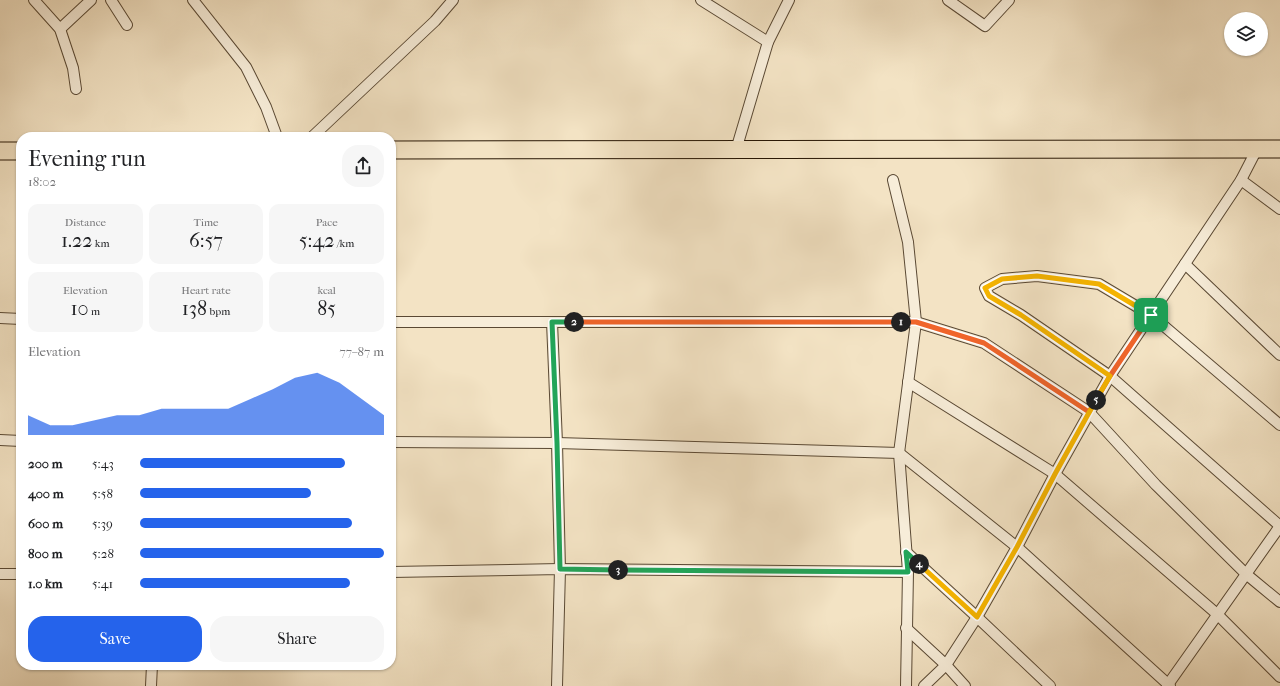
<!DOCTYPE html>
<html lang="en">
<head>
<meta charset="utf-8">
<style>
	:root { --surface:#fff; --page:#f6f6f6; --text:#202124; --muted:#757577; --accent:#2563eb }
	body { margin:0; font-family:"IM FELL French Canon",serif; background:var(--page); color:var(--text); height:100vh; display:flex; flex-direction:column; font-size:15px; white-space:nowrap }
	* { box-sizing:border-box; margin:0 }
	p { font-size:13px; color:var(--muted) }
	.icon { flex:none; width:22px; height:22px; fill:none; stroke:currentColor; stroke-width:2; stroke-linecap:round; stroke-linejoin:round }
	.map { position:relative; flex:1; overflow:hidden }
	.details { position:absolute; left:16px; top:132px; width:380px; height:538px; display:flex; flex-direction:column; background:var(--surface); border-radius:16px; box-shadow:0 1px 3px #0004 }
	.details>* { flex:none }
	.tools { position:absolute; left:1224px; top:12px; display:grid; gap:8px }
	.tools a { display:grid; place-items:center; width:44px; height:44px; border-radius:50%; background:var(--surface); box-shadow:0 1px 3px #0004; font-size:20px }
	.pin { position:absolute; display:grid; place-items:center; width:34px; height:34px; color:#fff; margin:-17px; border-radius:8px; box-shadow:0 2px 6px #0006 }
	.km { position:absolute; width:20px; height:20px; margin:-10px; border-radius:50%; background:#222; color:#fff; font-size:11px; line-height:20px; text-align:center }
	.round { display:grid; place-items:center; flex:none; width:42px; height:42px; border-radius:16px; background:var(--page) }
	.head { display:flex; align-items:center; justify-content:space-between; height:68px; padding:0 12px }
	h1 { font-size:22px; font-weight:600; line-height:30px }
	.stats { display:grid; grid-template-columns:repeat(3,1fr); gap:6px; height:68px; padding:4px 12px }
	.stats div { display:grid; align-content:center; border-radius:10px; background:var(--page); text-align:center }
	.stats b { font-size:20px; font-weight:600 }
	.stats small { font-size:11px; font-weight:400 }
	.stats p { font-size:11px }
	.chart { height:112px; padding:8px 12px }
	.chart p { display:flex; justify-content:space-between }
	.chart svg { width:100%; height:72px; margin-top:4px; fill:var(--accent); opacity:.7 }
	.cta { display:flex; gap:8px; margin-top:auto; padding:8px 12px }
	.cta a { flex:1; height:46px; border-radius:16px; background:var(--accent); color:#fff; font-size:16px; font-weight:600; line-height:46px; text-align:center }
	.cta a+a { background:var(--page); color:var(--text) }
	ul { padding:0 12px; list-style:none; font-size:13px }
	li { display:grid; grid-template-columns:64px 48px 1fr; align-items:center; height:30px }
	li i { height:10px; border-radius:5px; background:var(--accent) }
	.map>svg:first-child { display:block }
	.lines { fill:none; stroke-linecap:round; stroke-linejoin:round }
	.street-casing { stroke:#5a4934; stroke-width:12 }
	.primary-casing { stroke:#271604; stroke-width:19 }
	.street { stroke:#f7edd9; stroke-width:10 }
	.primary { stroke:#f3e3c4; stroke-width:17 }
	.split-1-casing { stroke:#fff; stroke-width:8 }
	.split-2-casing { stroke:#fff; stroke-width:8 }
	.split-3-casing { stroke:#fff; stroke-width:8 }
	.split-4-casing { stroke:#fff; stroke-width:8 }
	.split-5-casing { stroke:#fff; stroke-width:8 }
	.split-6-casing { stroke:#fff; stroke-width:8 }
	.split-1 { stroke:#f0652b; stroke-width:5 }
	.split-2 { stroke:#f0652b; stroke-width:5 }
	.split-3 { stroke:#22a559; stroke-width:5 }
	.split-4 { stroke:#22a559; stroke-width:5 }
	.split-5 { stroke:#f5b400; stroke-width:5 }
	.split-6 { stroke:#f5b400; stroke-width:5 }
</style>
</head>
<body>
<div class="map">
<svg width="1280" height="686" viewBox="0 0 1280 686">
	<rect width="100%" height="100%" fill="#f3e3c4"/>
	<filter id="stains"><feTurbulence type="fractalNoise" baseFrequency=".005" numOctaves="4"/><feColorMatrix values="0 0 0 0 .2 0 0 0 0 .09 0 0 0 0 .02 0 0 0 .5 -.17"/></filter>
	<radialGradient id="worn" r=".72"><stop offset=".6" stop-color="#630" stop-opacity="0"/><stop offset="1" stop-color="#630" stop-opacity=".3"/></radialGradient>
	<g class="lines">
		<!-- street casing -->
		<g class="street-casing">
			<g id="street">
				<path d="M34,0L60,29L73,68L76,89"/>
				<path d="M111,0L127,25"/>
				<path d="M193,0L246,67L266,107L277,137"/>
				<path d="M701,0L768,42"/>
				<path d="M948,0L985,26L1009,0"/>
				<path d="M60,29L91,0"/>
				<path d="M312,137L435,21L453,0"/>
				<path d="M736,150L768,42L789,0"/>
				<path d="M893,180L908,242L916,322L899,453L908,572L906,686"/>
				<path d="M1241,180L1280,209"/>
				<path d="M1185,264L1280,355"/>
				<path d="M0,318L21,319"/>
				<path d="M391,322H916L984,343L1089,412L1156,485L1246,574L1280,602"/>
				<path d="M552,322L557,443L560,569L557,686"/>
				<path d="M908,382L1055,474L1217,614L1280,677"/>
				<path d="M1280,425L1151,315L1099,284L1037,276L1002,279L985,288L989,296L1021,315L1110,376L1280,526"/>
				<path d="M0,440L21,441"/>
				<path d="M391,442L557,443L899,453L1017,547L1170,686"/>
				<path d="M906,552L977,617L1050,686"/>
				<path d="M391,572L560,569L908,572"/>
				<path d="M0,574H21"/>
				<path d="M906,628L946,665L965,686"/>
				<path d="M151,686L152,665"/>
				<path d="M924,686L946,665L977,617L1017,547L1055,474L1110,376L1241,180L1257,149"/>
				<path d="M1167,686L1280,526"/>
			</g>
		</g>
		<!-- primary casing -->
		<g class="primary-casing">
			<g id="primary">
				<path d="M391,150L1280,149"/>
				<path d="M0,151H21"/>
			</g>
		</g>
		<!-- street -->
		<use href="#street" class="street"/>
		<!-- primary -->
		<use href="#primary" class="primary"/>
	</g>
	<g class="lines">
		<!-- split-1 casing -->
		<g class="split-1-casing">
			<path id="split-1" d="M901,322H916L984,343L1089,412L1110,376L1151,315"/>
		</g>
		<!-- split-2 casing -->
		<g class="split-2-casing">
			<path id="split-2" d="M574,322H901"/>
		</g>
		<!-- split-3 casing -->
		<g class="split-3-casing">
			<path id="split-3" d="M574,322H552L557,443L560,569L618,570"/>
		</g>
		<!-- split-4 casing -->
		<g class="split-4-casing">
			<path id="split-4" d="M618,570L908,572L906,552L919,564"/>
		</g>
		<!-- split-5 casing -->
		<g class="split-5-casing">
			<path id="split-5" d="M919,564L977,617L1017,547L1055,474L1096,400"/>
		</g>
		<!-- split-6 casing -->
		<g class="split-6-casing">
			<path id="split-6" d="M1096,400L1110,376L1021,315L989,296L985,288L1002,279L1037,276L1099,284L1151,315"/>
		</g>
		<!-- split-1 -->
		<use href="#split-1" class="split-1"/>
		<!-- split-2 -->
		<use href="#split-2" class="split-2"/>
		<!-- split-3 -->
		<use href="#split-3" class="split-3"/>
		<!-- split-4 -->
		<use href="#split-4" class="split-4"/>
		<!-- split-5 -->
		<use href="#split-5" class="split-5"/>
		<!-- split-6 -->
		<use href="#split-6" class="split-6"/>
	</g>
	<rect width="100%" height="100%" filter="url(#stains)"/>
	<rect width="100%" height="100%" fill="url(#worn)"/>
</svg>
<div class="tools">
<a><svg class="icon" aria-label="layers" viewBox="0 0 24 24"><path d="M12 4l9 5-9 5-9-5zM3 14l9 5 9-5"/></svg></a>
</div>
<div class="pin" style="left:1151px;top:315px;background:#1e9e55"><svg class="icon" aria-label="arrive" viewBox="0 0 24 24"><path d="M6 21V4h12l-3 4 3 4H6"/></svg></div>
<b class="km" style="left:901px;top:322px">1</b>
<b class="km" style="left:574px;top:322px">2</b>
<b class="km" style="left:618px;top:570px">3</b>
<b class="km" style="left:919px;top:564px">4</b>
<b class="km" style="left:1096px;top:400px">5</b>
<section class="details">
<div class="head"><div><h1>Evening run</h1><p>18:02</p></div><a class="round"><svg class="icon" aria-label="share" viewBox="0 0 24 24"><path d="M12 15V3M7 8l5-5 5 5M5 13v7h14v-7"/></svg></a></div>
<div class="stats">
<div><p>Distance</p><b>1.22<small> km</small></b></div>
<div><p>Time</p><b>6:57</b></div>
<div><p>Pace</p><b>5:42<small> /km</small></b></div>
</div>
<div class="stats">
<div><p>Elevation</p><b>10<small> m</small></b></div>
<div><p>Heart rate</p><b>138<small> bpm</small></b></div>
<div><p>kcal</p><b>85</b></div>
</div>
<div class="chart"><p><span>Elevation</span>77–87 m</p>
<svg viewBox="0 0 160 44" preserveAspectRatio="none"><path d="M0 44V32L10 38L20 38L30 35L40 32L50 32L60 28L70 28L80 28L90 28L100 22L110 16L120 9L130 6L140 12L150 22L160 32V44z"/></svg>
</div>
<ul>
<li><b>200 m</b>5:43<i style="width:84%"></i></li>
<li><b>400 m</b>5:58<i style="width:70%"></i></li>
<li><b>600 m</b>5:39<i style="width:87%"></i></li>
<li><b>800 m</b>5:28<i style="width:100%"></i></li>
<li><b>1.0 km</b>5:41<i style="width:86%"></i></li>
</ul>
<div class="cta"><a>Save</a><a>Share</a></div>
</section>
</div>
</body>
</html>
